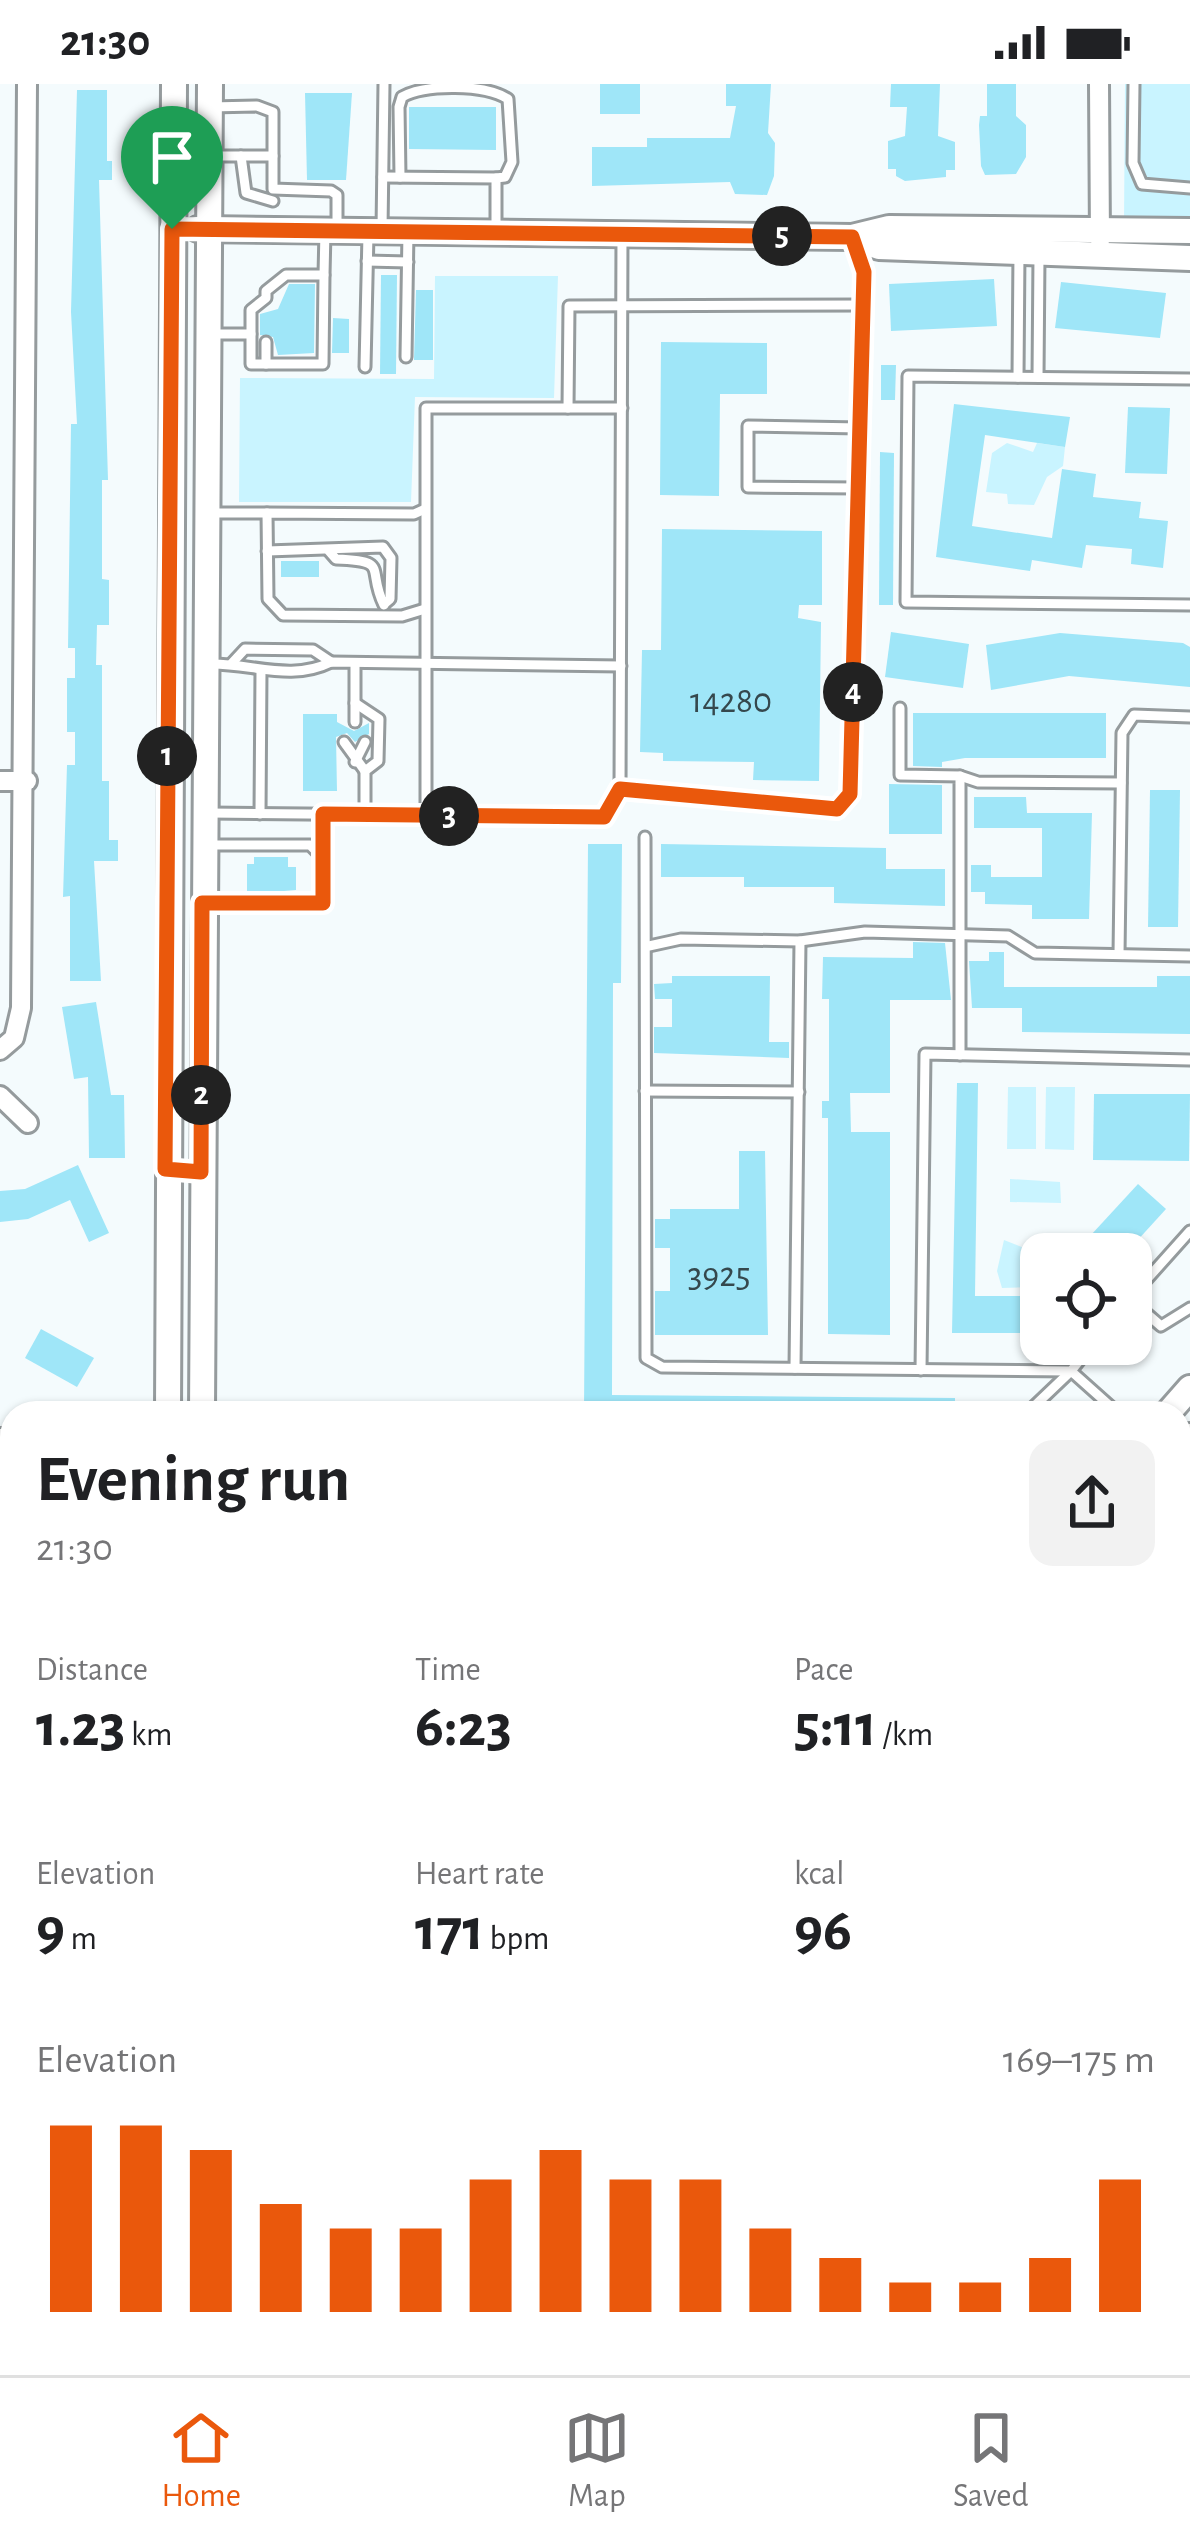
<!DOCTYPE html>
<html lang="en">
<head>
<meta charset="utf-8">
<style>
	:root { --surface:#fff; --page:#f2f2f2; --text:#202124; --muted:#757577; --line:#e0e0e0; --accent:#ea580c }
	body { margin:0; font-family:"Alegreya Sans",sans-serif; background:var(--page); color:var(--text); height:100vh; display:flex; flex-direction:column; font-size:45px; white-space:nowrap }
	* { box-sizing:border-box; margin:0 }
	p { font-size:39px; color:var(--muted) }
	.icon { flex:none; width:66px; height:66px; fill:none; stroke:currentColor; stroke-width:2; stroke-linecap:round; stroke-linejoin:round }
	.map { position:relative; flex:1; overflow:hidden }
	.panel { position:absolute; left:0px; top:1317px; width:1191px; height:975px; display:flex; flex-direction:column; background:var(--surface); border-radius:36px 36px 0 0; box-shadow:0 3px 9px #0004 }
	.panel>* { flex:none }
	.controls { position:absolute; left:1020px; top:1149px; display:grid; gap:24px }
	.controls a { display:grid; place-items:center; width:132px; height:132px; border-radius:24px; background:var(--surface); box-shadow:0 3px 9px #0004; font-size:60px }
	.pin { position:absolute; display:grid; place-items:center; width:102px; height:102px; color:#fff; margin:-123px -51px; border-radius:50% 50% 50% 0; rotate:-45deg; box-shadow:0 0 12px #0007 }
	.pin .icon { rotate:45deg }
	.km { position:absolute; width:60px; height:60px; margin:-30px; border-radius:50%; background:#222; color:#fff; font-size:33px; line-height:60px; text-align:center }
	.round { display:grid; place-items:center; flex:none; width:126px; height:126px; border-radius:24px; background:var(--page) }
	.headline { display:flex; align-items:center; justify-content:space-between; height:204px; padding:0 36px }
	h1 { font-size:66px; font-weight:700; line-height:90px }
	.figures { display:grid; grid-template-columns:repeat(3,1fr); gap:18px; height:204px; padding:12px 36px }
	.figures div { display:grid; align-content:center }
	.figures b { font-size:60px; font-weight:700 }
	.figures small { font-size:33px; font-weight:400 }
	.figures p { font-size:33px }
	.chart { height:336px; padding:24px 36px }
	.chart p { display:flex; justify-content:space-between }
	.chart svg { width:100%; height:216px; margin-top:12px; stroke:var(--accent); stroke-width:6 }
	.status { display:flex; justify-content:space-between; align-items:center; height:84px; padding:0 60px; background:var(--surface); direction:ltr }
	.status svg { height:33px; fill:currentColor }
	.dock { display:flex; justify-content:space-around; align-items:center; height:168px; border-top:3px solid var(--line); background:var(--surface); font-size:33px; color:var(--muted) }
	.dock a { display:grid; justify-items:center; gap:6px }
	.dock .selected { color:var(--accent) }
	.map>svg:first-child { display:block }
	.green { fill:#c9f4ff }
	.lines { fill:none; stroke-linecap:round; stroke-linejoin:round }
	.river { stroke:#41a9c0; stroke-width:33 }
	.building { fill:#9fe6f8 }
	.lane-casing { stroke:#959b9d; stroke-width:15 }
	.street-casing { stroke:#959b9d; stroke-width:24 }
	.secondary-casing { stroke:#959b9d; stroke-width:30 }
	.path { stroke:#a0a5a6; stroke-width:3; stroke-dasharray:6 6; stroke-linecap:butt }
	.lane { stroke:#fff; stroke-width:9 }
	.street { stroke:#fff; stroke-width:18 }
	.secondary { stroke:#fff; stroke-width:24 }
	.route-casing { stroke:#fff; stroke-width:24 }
	.route { stroke:#ea580c; stroke-width:15 }
	.labels { text-anchor:middle; dominant-baseline:central; stroke-width:12; stroke-linejoin:round; paint-order:stroke }
	.number-label { font-size:36px; fill:#35484d }
</style>
</head>
<body>
<div class="status"><b>21:30</b><svg viewBox="0 0 49 12"><path d="M0 12V9h3v3zM5 12V6h3v6zM10 12V3h3v9zM15 12V0h3v12zM26 1h20v11H26zM47 4h2v5h-2z"/></svg></div>
<div class="map">
<svg width="1190" height="2291" viewBox="0 0 1190 2291">
	<rect width="100%" height="100%" fill="#f4fbfd"/>
	<!-- green -->
	<g class="green">
		<path d="M1125,0H1190V139H1124Z"/>
		<path d="M435,192H558L554,314L415,313L411,418H239L240,294L434,295Z"/>
		<path d="M1007,359L1033,368L1037,359L1065,363L1063,382L1047,393L1034,421L1008,420L1007,410L986,408L992,369Z"/>
		<path d="M1008,1003H1036V1065H1007Z"/>
		<path d="M1046,1003H1075L1074,1066L1045,1065Z"/>
		<path d="M1010,1095L1060,1098L1061,1119L1010,1118Z"/>
		<path d="M1052,1154L1070,1170H1041V1209L1034,1203L1002,1204L997,1187L1004,1156L1037,1169Z"/>
		<path d="M1179,2079L1190,2080V2291H1104L1108,2280H1179Z"/>
	</g>
	<g class="lines">
		<!-- river -->
		<g class="river">
			<path d="M1179,2262L1190,2252"/>
			<path d="M1133,2291L1144,2280"/>
		</g>
	</g>
	<!-- building -->
	<g class="building">
		<rect x="600" y="0" width="40" height="30"/>
		<path d="M726,0H771L768,49L775,59L774,92L767,111L735,110L730,98L592,102V63H647V54H730L736,22H726Z"/>
		<path d="M891,0H940L938,52L955,58V86H946V93L905,97L896,92V85H888V57L905,52L907,23H890Z"/>
		<path d="M987,0H1016V32L1026,41V73L1016,90L985,91L981,82L979,41L980,32H987Z"/>
		<path d="M77,6H107V77H112V96H99L108,396H102V495L109,496V541H97L96,581H102V697H109V756H118V777H94L101,897H70V812L63,813L67,681H75V648H67V594H75V564H68L71,340H77L71,228Z"/>
		<path d="M305,9H352L346,96H307Z"/>
		<path d="M409,23H496V66L409,65Z"/>
		<path d="M381,191H397L396,290H380Z"/>
		<path d="M994,195L997,242L891,247L889,200Z"/>
		<path d="M1061,198L1166,209L1160,254L1055,244Z"/>
		<path d="M289,200H315L314,269L278,271L273,253L260,251V230L278,225Z"/>
		<path d="M416,206H433V276H414Z"/>
		<path d="M333,234L349,235V269H332Z"/>
		<path d="M661,258L767,259V310H720L719,412L660,411Z"/>
		<path d="M881,281H896L895,316H881Z"/>
		<path d="M954,320L1070,333L1065,363L985,351L972,442L1052,454L1062,385L1096,390L1093,413L1141,418L1139,434L1168,437L1163,484L1131,480L1132,465L1086,461L1082,484L1032,476L1030,487L936,473Z"/>
		<path d="M1128,323L1170,324L1167,390L1125,389Z"/>
		<path d="M880,368L894,369L893,521H879Z"/>
		<path d="M662,445L822,447V521H799L798,534L821,538L819,697L753,696L754,678L663,677V669L640,668L642,566H661Z"/>
		<rect x="281" y="477" width="38" height="16"/>
		<path d="M891,548L969,560L963,604L885,593Z"/>
		<path d="M1060,549L1183,559L1190,563V603L1069,592L991,606L986,561Z"/>
		<path d="M913,629H1106V674H965L942,678V683L913,682Z"/>
		<path d="M303,630H337V638L354,647L369,639V650L355,658L347,649L336,653L337,707H303Z"/>
		<path d="M889,700L942,701V750H889Z"/>
		<path d="M1150,706H1180L1178,843H1148Z"/>
		<path d="M974,713H1026L1027,729H1092L1089,835H1032V821L985,820V808H971V781H991V793H1042V744H974Z"/>
		<path d="M588,760H622L621,899H613L612,1311L955,1314V1329H584Z"/>
		<path d="M661,760L886,764V785H945V822L834,819V803H744V793H661Z"/>
		<path d="M254,773H288V783H296V806L247,810V780H254Z"/>
		<path d="M913,858L945,859L951,916H890V1009H850L851,1048H890V1251L828,1250V1034H822V1017H829V915H822L823,873L913,874Z"/>
		<path d="M989,868H1004V903H1157V892H1190V950L1022,948V924H972L969,877H989Z"/>
		<path d="M672,892H770L769,958H789V974L654,969V943H672V915H655L654,900L672,899Z"/>
		<path d="M96,918L111,1011H124L125,1074H89L88,993L74,995L62,923Z"/>
		<path d="M957,999H978L975,1212H1039V1249H952Z"/>
		<path d="M1094,1010H1190L1189,1077L1093,1076Z"/>
		<path d="M739,1067H765L768,1251H655V1207H670V1164H655V1135H670V1125H739Z"/>
		<path d="M78,1081L109,1149L89,1158L70,1116L28,1135L0,1138V1107L25,1105Z"/>
		<path d="M1138,1100L1166,1125L1125,1170H1086L1079,1164Z"/>
		<path d="M41,1245L94,1274L77,1303L25,1274Z"/>
	</g>
	<g class="lines">
		<!-- lane casing -->
		<g class="lane-casing">
			<g id="lane">
				<path d="M1134,0L1133,79L1142,100L1190,104"/>
				<path d="M210,23L257,22L273,28V105L331,107L337,111V146"/>
				<path d="M210,72H273"/>
				<path d="M241,72L246,109L273,117"/>
				<path d="M383,93L496,94V149"/>
				<path d="M400,93L399,23L402,13C425,0 485,0 508,15L512,78L505,93L496,94"/>
				<path d="M382,145L384,0"/>
				<path d="M367,177L408,178"/>
				<path d="M208,250H251V280H323L324,191"/>
				<path d="M251,250V226L266,214V207L286,191H324L325,147"/>
				<path d="M266,258V280"/>
				<path d="M406,273L408,148"/>
				<path d="M365,283L368,150"/>
				<path d="M1018,293L1019,168"/>
				<path d="M1038,293L1039,172"/>
				<path d="M1190,295L908,292L906,518L1190,521"/>
				<path d="M568,324L569,222L864,221"/>
				<path d="M859,404L748,403V342L860,344"/>
				<path d="M207,429H267"/>
				<path d="M267,467L383,463L391,474L390,515L384,520"/>
				<path d="M329,467L336,475C391,477 366,484 384,521"/>
				<path d="M425,525L402,532L283,531L268,515L267,429L414,430L425,425"/>
				<path d="M232,579L245,565L313,566L331,578"/>
				<path d="M210,580C251,579 291,598 331,578L621,582"/>
				<path d="M355,580V638"/>
				<path d="M355,619L379,635L378,677L365,687V731"/>
				<path d="M900,624V691L960,692V971"/>
				<path d="M344,658L365,687"/>
				<path d="M355,678L365,658"/>
				<path d="M960,692L978,698L1121,699"/>
				<path d="M620,705L837,725L850,709L864,188L854,159"/>
				<path d="M209,729L603,733L620,705L622,153"/>
				<path d="M260,730L261,587"/>
				<path d="M323,730V774"/>
				<path d="M426,731V324H622"/>
				<path d="M645,753L646,1274L662,1283L1071,1287L1093,1260"/>
				<path d="M204,819H323V774L310,761H208"/>
				<path d="M649,862L681,855L800,857L865,848L1008,852L1035,869L1190,872"/>
				<path d="M1119,870L1122,649L1134,631L1190,633"/>
				<path d="M645,1007L799,1008"/>
				<path d="M1131,1213L1190,1147"/>
				<path d="M1131,1216L1161,1242L1190,1224"/>
				<path d="M795,1284L800,857"/>
				<path d="M921,1286L925,970L1190,976"/>
				<path d="M1027,1329L1071,1287L1118,1329"/>
				<path d="M1179,1381L1190,1390"/>
				<path d="M1180,1585L1190,1575"/>
			</g>
		</g>
		<!-- street casing -->
		<g class="street-casing">
			<g id="street">
				<path d="M1099,0L1100,157"/>
				<path d="M0,697H27"/>
				<path d="M0,966L14,954L21,924L27,0"/>
				<path d="M0,1012L28,1039"/>
				<path d="M0,1354H12"/>
				<path d="M0,1669H12"/>
				<path d="M361,2291V2280"/>
				<path d="M981,2291L986,2280"/>
			</g>
		</g>
		<!-- secondary casing -->
		<g class="secondary-casing">
			<g id="secondary">
				<path d="M198,145L852,153L889,144L1190,147"/>
				<path d="M854,154L879,163L1190,174"/>
				<path d="M168,1329L174,0"/>
				<path d="M202,1329L210,0"/>
				<path d="M1168,1329L1190,1304"/>
				<path d="M1179,1363L1190,1352"/>
				<path d="M0,1985L12,1986"/>
				<path d="M0,2021L12,2022"/>
				<path d="M177,2280V2291"/>
				<path d="M216,2280V2291"/>
			</g>
		</g>
		<!-- path -->
		<path class="path" d="M1179,1970L1190,1969"/>
		<!-- lane -->
		<use href="#lane" class="lane"/>
		<!-- street -->
		<use href="#street" class="street"/>
		<!-- secondary -->
		<use href="#secondary" class="secondary"/>
	</g>
	<g class="lines">
		<!-- route casing -->
		<g class="route-casing">
			<path id="route" d="M172,145L852,153L864,188L850,710L837,725L620,705L604,733L323,730V819H202L201,1088L165,1085Z"/>
		</g>
		<!-- route -->
		<use href="#route" class="route"/>
	</g>
	<g class="labels">
		<!-- number labels -->
		<g class="number-label">
			<text x="731" y="617">14280</text>
			<text x="719" y="1191">3925</text>
		</g>
	</g>
</svg>
<div class="controls">
<a><svg class="icon" aria-label="locate" viewBox="0 0 24 24"><circle cx="12" cy="12" r="6"/><path d="M12 2v4M12 18v4M2 12h4M18 12h4"/></svg></a>
</div>
<div class="pin" style="left:172px;top:145px;background:#1e9e55"><svg class="icon" aria-label="arrive" viewBox="0 0 24 24"><path d="M6 21V4h12l-3 4 3 4H6"/></svg></div>
<b class="km" style="left:167px;top:672px">1</b>
<b class="km" style="left:201px;top:1011px">2</b>
<b class="km" style="left:449px;top:732px">3</b>
<b class="km" style="left:853px;top:608px">4</b>
<b class="km" style="left:782px;top:152px">5</b>
<section class="panel">
<div class="headline"><div><h1>Evening run</h1><p>21:30</p></div><a class="round"><svg class="icon" aria-label="share" viewBox="0 0 24 24"><path d="M12 15V3M7 8l5-5 5 5M5 13v7h14v-7"/></svg></a></div>
<div class="figures">
<div><p>Distance</p><b>1.23<small> km</small></b></div>
<div><p>Time</p><b>6:23</b></div>
<div><p>Pace</p><b>5:11<small> /km</small></b></div>
</div>
<div class="figures">
<div><p>Elevation</p><b>9<small> m</small></b></div>
<div><p>Heart rate</p><b>171<small> bpm</small></b></div>
<div><p>kcal</p><b>96</b></div>
</div>
<div class="chart"><p><span>Elevation</span>169–175 m</p>
<svg viewBox="0 0 160 44" preserveAspectRatio="none"><path d="M5 44V6M15 44V6M25 44V11M35 44V22M45 44V27M55 44V27M65 44V17M75 44V11M85 44V17M95 44V17M105 44V27M115 44V33M125 44V38M135 44V38M145 44V33M155 44V17"/></svg>
</div>
</section>
</div>
<nav class="dock">
<a class="selected"><svg class="icon" aria-label="home" viewBox="0 0 24 24"><path d="M3 11l9-7 9 7M6 9v11h12V9"/></svg>Home</a>
<a><svg class="icon" aria-label="map" viewBox="0 0 24 24"><path d="M3 6l6-2 6 2 6-2v14l-6 2-6-2-6 2zM9 4v14M15 6v14"/></svg>Map</a>
<a><svg class="icon" aria-label="saved" viewBox="0 0 24 24"><path d="M7 4h10v16l-5-4-5 4z"/></svg>Saved</a>
</nav>
</body>
</html>
